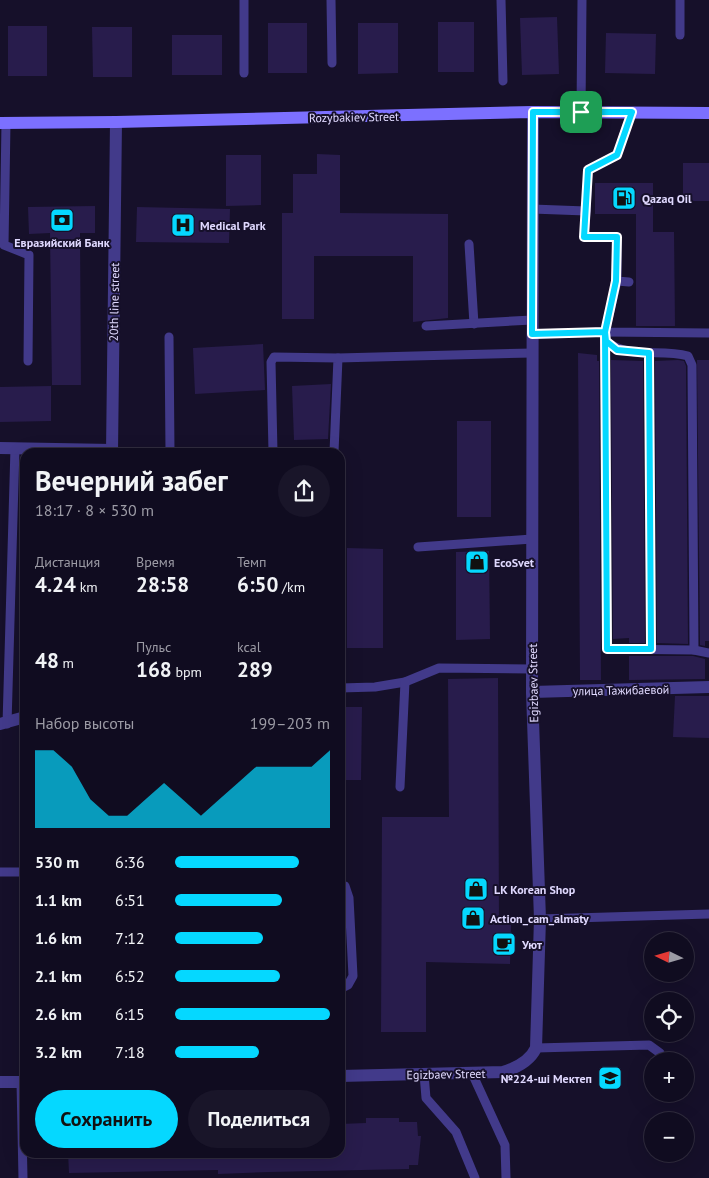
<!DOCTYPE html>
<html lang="ru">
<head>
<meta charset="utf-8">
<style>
	:root { --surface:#100c20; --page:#191529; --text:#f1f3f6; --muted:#9c9ba5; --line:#302c3e; --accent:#05d8ff }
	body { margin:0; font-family:"PT Sans",sans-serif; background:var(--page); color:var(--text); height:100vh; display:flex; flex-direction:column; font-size:19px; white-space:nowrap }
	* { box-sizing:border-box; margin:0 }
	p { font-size:16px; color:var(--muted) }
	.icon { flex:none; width:28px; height:28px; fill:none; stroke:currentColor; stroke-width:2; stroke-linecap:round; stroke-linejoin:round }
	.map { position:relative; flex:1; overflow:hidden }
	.drawer { position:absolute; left:20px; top:448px; width:325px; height:710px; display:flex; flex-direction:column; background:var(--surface); border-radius:15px; box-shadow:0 5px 20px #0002,0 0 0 1px var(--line) }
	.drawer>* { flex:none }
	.needle { width:32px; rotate:275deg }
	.buttons { position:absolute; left:644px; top:932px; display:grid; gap:10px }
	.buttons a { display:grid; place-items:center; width:50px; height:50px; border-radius:50%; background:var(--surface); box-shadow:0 5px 20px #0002,0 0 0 1px var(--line); font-size:25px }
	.pin { position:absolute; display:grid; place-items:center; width:42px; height:42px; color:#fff; margin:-21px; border-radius:10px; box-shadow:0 2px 8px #0006 }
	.round { display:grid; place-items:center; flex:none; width:52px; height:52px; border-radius:26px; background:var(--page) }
	.overview { display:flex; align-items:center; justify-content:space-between; height:85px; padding:0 15px }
	h1 { font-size:28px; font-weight:600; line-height:38px }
	.stats { display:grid; grid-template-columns:repeat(3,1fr); gap:8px; height:85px; padding:5px 15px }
	.stats div { display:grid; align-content:center }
	.stats b { font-size:21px; font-weight:600 }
	.stats small { font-size:14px; font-weight:400 }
	.stats p { font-size:14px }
	.chart { height:140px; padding:10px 15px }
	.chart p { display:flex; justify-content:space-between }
	.chart svg { width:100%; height:90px; margin-top:5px; fill:var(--accent); opacity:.7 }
	.action { display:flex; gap:10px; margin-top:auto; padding:10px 15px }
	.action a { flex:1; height:58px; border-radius:30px; background:var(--accent); color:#111; font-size:20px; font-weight:600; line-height:58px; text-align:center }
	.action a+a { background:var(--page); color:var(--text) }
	ul { padding:0 15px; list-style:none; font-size:16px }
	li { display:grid; grid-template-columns:80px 60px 1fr; align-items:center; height:38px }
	li i { height:12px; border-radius:6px; background:var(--accent) }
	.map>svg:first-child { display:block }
	.building { fill:#281c4c }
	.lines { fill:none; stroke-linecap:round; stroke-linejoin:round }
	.lane { stroke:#423a8a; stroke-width:9 }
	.street { stroke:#423a8a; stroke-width:12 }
	.secondary { stroke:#7c70ff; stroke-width:12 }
	.route-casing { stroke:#fff; stroke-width:10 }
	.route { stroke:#05d8ff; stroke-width:6 }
	.labels { text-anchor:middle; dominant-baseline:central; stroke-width:4; stroke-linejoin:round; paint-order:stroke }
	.street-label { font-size:12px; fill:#e0d9ff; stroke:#16102a }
	.poi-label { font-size:12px; font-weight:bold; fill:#e0d9ff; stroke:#16102a; text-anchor:start }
</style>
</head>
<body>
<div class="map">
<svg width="709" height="1178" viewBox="0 0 709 1178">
	<rect width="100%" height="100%" fill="#16102a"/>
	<!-- building -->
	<g class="building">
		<path d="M557,17L559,74L522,75L520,18Z"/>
		<rect x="438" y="22" width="36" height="50"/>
		<rect x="268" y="23" width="39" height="50"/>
		<path d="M358,23H398V73L358,74Z"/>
		<rect x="8" y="26" width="39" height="50"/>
		<path d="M92,27H132V77H93Z"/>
		<path d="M606,33L656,34L655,74L605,73Z"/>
		<rect x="172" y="35" width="50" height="40"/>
		<path d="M317,154L340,155V213L448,214V318L413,322V256H314V319H282V213H293V174H317Z"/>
		<path d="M226,155H261V205L226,206Z"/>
		<rect x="683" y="163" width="26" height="38"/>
		<path d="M595,183H653V232H674L675,326H636V214H595Z"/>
		<path d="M95,206V233H80L81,385H52L50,233L29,234L28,207Z"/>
		<path d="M137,207L230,209L229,243L136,242Z"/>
		<path d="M263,344L265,390L195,394L193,348Z"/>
		<path d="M578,353L597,355V361H599L601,680H580Z"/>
		<path d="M611,360L643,361L645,643H629V638L613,639Z"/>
		<path d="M678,360L684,361L686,366L688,644L657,643L655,361Z"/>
		<path d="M697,360H709V641H705V646L700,645Z"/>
		<path d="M331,384L328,439L294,440L292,386Z"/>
		<path d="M51,386V421L0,422V387Z"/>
		<rect x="457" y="421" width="34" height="96"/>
		<path d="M347,548L383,549V648H347Z"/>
		<path d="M489,551L490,639L456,640V552Z"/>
		<path d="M629,656H693L705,659V679L629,680Z"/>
		<path d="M498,678L499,925H511L510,964L426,962V1032H381L382,817H449L448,679Z"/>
		<path d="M675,696H709V738L673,737Z"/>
		<path d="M340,707H362L361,780H340Z"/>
		<path d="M366,1118H399V1122H417L418,1136H421L418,1165H409V1169L269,1172L218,1174V1170L69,1173L68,1152H340V1124L366,1123Z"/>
	</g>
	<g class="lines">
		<!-- lane -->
		<g class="lane">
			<path d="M244,0V73"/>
			<path d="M331,0L332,63"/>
			<path d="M501,0L503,81"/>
			<path d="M680,0V35"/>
			<path d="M581,112L582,0"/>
			<path d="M6,123L4,245L29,255L28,361"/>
			<path d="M532,209L586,211L588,170L617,155L632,112"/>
			<path d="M586,211L584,237H617V281L629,282"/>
			<path d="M469,244L474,324"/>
			<path d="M617,281L605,332L709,333"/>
			<path d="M426,326L532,320"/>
			<path d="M532,334L605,332L607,649L694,650L709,653"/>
			<path d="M169,337L170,452"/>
			<path d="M606,341C629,360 660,348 688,356L692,365L694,650"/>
			<path d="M649,353L651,649"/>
			<path d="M338,358L532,353"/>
			<path d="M273,452L271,362L274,357L338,358L334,452"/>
			<path d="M418,547L532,539"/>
			<path d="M340,688L375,687L405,682L439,668L532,669"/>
			<path d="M7,724L15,448"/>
			<path d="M400,787L405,682"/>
			<path d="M0,872H25"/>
			<path d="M340,885L345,886L349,898L353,976L348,985L340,989"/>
			<path d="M540,919L709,914"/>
			<path d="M536,1048L649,1045L660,1053"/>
			<path d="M472,1073L505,1145L506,1178"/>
			<path d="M424,1074L426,1098L456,1132L475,1178"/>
			<path d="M21,1082L23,1178"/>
		</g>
		<!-- street -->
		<g class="street">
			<path d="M0,448L112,450"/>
			<path d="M112,452L116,122"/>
			<path d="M532,692L709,687"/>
			<path d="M0,724L25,717"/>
			<path d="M340,1076L503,1072C516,1068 530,1061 536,1048L540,919L532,692L533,112"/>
			<path d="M0,1082H25"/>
		</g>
		<!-- secondary -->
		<path class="secondary" d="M0,123L116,122L533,112L709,113"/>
	</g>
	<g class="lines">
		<!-- route casing -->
		<g class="route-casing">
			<path id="route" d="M581,112H533L532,334L605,332L607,649H651L649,353L617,350L606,341L605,332L616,281L617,237H584L588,170L617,155L632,112H581"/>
		</g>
		<!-- route -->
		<use href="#route" class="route"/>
	</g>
	<!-- icons -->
	<defs>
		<g id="fuel-square" transform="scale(1.25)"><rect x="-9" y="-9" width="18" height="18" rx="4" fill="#05d8ff" stroke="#16102a"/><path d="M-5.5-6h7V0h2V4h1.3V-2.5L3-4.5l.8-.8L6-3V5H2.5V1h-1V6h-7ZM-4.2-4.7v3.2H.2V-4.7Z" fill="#111"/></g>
		<g id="bank-square" transform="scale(1.25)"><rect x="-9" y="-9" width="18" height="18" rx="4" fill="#05d8ff" stroke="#16102a"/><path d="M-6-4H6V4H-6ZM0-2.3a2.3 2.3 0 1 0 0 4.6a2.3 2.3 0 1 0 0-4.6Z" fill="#111"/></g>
		<g id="hospital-square" transform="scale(1.25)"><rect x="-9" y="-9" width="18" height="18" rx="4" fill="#05d8ff" stroke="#16102a"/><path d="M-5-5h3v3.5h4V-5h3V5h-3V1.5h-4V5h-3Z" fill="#111"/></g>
		<g id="shop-square" transform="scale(1.25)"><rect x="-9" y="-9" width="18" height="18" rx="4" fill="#05d8ff" stroke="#16102a"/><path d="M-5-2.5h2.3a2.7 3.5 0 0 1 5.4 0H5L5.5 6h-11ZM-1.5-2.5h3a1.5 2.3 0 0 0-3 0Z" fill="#111"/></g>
		<g id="cafe-square" transform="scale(1.25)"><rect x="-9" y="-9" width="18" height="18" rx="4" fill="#05d8ff" stroke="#16102a"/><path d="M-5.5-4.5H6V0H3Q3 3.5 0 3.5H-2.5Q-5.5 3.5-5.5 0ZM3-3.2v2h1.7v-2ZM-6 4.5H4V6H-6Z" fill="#111"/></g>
		<g id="school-square" transform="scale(1.25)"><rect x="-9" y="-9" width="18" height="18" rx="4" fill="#05d8ff" stroke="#16102a"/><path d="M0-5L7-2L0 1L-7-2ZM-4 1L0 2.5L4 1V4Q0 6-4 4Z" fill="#111"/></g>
	</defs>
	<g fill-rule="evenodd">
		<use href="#fuel-square" x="624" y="198"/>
		<use href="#bank-square" x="62" y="220"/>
		<use href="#hospital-square" x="183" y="225"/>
		<use href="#shop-square" x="477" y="562"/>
		<use href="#shop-square" x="476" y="889"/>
		<use href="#shop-square" x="473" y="918"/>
		<use href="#cafe-square" x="504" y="944"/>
		<use href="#school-square" x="610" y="1078"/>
	</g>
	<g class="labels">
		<!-- street labels -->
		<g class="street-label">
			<text transform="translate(354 117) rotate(-1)">Rozybakiev Street</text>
			<text transform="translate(114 302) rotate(-89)">20th line street</text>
			<text transform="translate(533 683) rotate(-91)">Egizbaev Street</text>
			<text transform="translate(621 690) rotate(-1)">улица Тажибаевой</text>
			<text transform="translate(446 1074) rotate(-1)">Egizbaev Street</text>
		</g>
		<!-- poi labels -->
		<g class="poi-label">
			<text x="642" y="198">Qazaq Oil</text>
			<text x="200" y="225">Medical Park</text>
			<text x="62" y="242" text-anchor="middle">Евразийский Банк</text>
			<text x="494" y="562">EcoSvet</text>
			<text x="494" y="889">LK Korean Shop</text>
			<text x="490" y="918">Action_cam_almaty</text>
			<text x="522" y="944">Уют</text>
			<text x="592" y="1078" text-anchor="end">№224-ші Мектеп</text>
		</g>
	</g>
</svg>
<div class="buttons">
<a><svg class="needle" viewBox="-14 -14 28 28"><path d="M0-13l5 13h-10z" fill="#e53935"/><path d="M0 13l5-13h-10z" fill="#9c9ba5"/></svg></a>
<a><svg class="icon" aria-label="locate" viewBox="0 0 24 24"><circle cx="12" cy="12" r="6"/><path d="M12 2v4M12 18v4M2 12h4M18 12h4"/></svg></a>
<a>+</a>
<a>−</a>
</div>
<div class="pin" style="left:581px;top:112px;background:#1e9e55"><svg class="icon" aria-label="arrive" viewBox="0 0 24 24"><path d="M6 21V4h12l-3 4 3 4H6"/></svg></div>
<section class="drawer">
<div class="overview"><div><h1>Вечерний забег</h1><p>18:17 · 8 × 530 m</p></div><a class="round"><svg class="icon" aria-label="share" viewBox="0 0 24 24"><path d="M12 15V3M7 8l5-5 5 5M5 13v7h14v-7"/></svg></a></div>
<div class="stats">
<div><p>Дистанция</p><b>4.24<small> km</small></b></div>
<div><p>Время</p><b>28:58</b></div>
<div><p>Темп</p><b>6:50<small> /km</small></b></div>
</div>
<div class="stats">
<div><b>48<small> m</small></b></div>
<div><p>Пульс</p><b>168<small> bpm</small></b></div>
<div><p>kcal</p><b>289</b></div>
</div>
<div class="chart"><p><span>Набор высоты</span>199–203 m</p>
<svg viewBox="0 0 160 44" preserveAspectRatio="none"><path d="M0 44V6L10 6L20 14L30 30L40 38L50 38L60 30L70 22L80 30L90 38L100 30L110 22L120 14L130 14L140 14L150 14L160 6V44z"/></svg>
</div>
<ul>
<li><b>530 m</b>6:36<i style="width:80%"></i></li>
<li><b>1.1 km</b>6:51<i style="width:69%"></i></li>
<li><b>1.6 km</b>7:12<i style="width:57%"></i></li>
<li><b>2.1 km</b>6:52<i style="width:68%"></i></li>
<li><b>2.6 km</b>6:15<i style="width:100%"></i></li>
<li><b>3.2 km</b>7:18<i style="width:54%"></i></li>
</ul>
<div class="action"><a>Сохранить</a><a>Поделиться</a></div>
</section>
</div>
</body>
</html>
